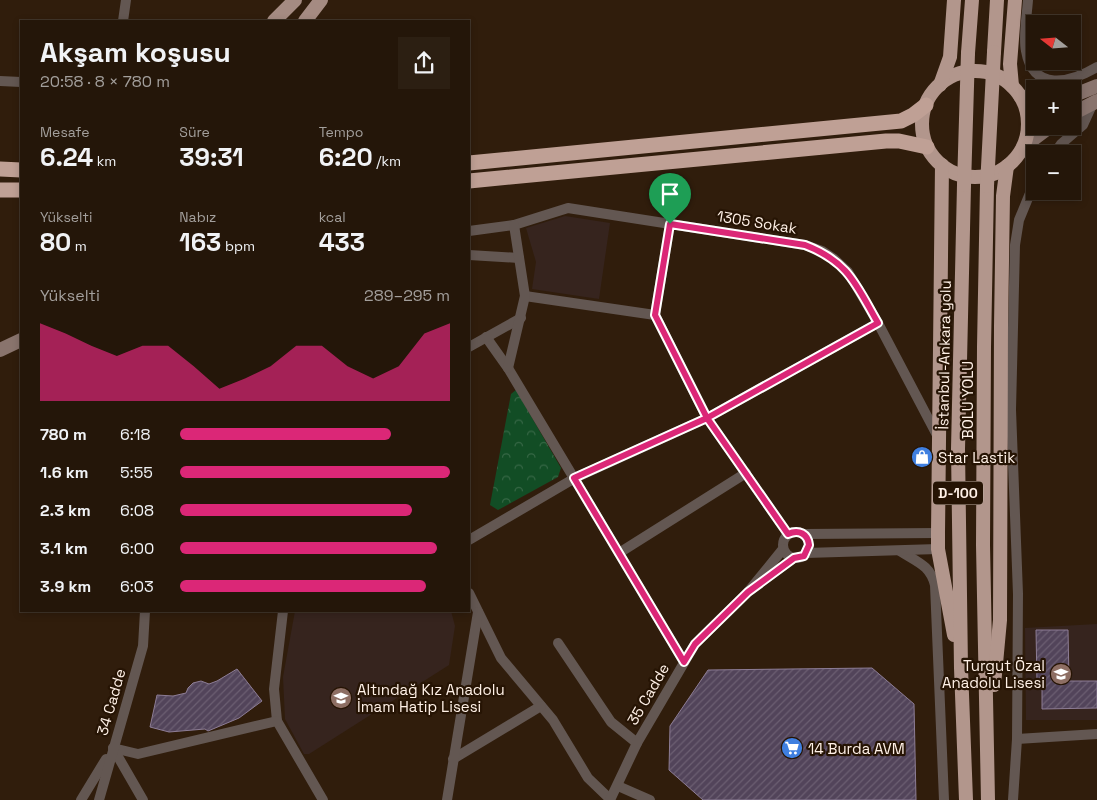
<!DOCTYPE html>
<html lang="tr">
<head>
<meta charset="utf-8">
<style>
	:root { --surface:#241609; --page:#2c1f12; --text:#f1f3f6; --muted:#a39f9c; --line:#41352a; --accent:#db2777 }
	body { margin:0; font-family:"Space Grotesk",sans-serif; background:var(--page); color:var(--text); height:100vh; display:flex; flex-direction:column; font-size:19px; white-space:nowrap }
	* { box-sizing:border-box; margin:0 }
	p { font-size:16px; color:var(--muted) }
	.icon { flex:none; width:28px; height:28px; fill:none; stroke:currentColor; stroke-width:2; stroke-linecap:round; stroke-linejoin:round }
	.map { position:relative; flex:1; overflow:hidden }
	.side { position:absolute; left:20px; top:20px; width:450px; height:592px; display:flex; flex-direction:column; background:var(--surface); border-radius:0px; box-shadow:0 2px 8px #0003,0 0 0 1px var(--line) }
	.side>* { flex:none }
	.needle { width:32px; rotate:287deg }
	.controls { position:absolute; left:1026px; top:15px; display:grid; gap:10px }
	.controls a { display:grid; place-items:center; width:55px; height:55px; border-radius:0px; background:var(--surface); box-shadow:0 2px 8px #0003,0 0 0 1px var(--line); font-size:25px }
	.pin { position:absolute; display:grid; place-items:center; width:42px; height:42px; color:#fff; margin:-51px -21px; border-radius:50% 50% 50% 0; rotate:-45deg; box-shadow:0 0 5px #0007 }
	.pin .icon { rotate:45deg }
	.round { display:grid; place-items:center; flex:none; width:52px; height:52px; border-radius:0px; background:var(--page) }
	.headline { display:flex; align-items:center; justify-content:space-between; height:85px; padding:0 20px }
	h1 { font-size:28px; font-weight:600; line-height:38px }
	.stats { display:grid; grid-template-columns:repeat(3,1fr); gap:8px; height:85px; padding:5px 20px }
	.stats div { display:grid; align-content:center }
	.stats b { font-size:25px; font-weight:600 }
	.stats small { font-size:14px; font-weight:400 }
	.stats p { font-size:14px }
	.chart { height:140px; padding:10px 20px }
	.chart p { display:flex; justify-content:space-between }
	.chart svg { width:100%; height:90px; margin-top:5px; fill:var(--accent); opacity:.7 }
	ul { padding:0 20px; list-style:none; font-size:16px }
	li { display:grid; grid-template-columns:80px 60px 1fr; align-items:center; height:38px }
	li i { height:12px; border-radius:6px; background:var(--accent) }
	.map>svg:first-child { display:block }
	.education { fill:#36241e }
	.park { fill:url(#park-crowns) }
	.building { fill:url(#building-hatch); stroke:#8d7d96 }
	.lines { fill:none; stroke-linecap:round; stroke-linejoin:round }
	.minor { stroke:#635752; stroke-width:10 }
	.secondary { stroke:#89746d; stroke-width:14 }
	.primary { stroke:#a58b82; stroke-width:14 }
	.trunk { stroke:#b2968c; stroke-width:14 }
	.motorway { stroke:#bfa095; stroke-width:15 }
	.trunk-bridge { stroke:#b2968c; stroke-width:14 }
	.route-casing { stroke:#fff; stroke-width:10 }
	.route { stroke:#db2777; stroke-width:6 }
	.labels { text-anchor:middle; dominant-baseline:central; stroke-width:4.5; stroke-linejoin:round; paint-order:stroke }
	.shield { fill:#261404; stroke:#beafa3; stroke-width:1 }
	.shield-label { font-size:14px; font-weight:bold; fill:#fff1e7 }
	.street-label { font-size:15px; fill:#fff1e7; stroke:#261404 }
	.poi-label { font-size:15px; fill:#fff1e7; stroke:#261404; text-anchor:start }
</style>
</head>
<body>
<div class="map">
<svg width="1097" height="800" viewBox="0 0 1097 800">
	<defs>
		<pattern id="park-crowns" width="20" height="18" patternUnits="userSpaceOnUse" patternTransform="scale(1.25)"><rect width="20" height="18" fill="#124d25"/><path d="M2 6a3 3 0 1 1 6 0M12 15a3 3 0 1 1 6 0" fill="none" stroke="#366745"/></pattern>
		<pattern id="building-hatch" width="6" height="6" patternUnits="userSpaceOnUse" patternTransform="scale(1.25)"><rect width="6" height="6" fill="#52445a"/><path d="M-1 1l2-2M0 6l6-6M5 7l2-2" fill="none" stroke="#6c5f72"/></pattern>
	</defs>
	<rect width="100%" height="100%" fill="#301d0c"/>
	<!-- education -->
	<g class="education">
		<path d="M565,216L610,223L599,299L532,289L536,262L526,228Z"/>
		<path d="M295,611H451L455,626L449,665L309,754H304L285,719L283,677Z"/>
		<path d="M1097,624V720H1026L1025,628Z"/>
	</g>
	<!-- park -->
	<path class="park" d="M516,390L561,468L558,477L498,510L490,505L511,394Z"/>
	<!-- building -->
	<g class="building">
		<path d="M1036,630H1068L1069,681H1097V708L1042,709V683H1037Z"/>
		<path d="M872,668L914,704L916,800H703L669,770L670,726L708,670Z"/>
		<path d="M237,669L262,701L239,718L208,731L205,729L169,732L150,727L157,695L173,696L186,693L188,688L193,683L201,681L209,684L217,681Z"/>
	</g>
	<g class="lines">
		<!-- minor -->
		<g class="minor">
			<path d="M1028,0C1027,15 1023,37 1026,51C1033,92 1070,83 1097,67"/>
			<path d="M123,21L126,0"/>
			<path d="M0,81L21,82"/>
			<path d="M1054,154L1061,144L1083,125L1093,103"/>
			<path d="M670,224L655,315L707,418L788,534"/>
			<path d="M469,231L514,225L568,208L805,245L822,251L834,259L848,272L878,323L938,437"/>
			<path d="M469,255L519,258"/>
			<path d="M525,296L655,315"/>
			<path d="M486,337L508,368L684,662"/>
			<path d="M469,347L521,318"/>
			<path d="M508,368L525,296L514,225"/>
			<circle cx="796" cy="545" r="13"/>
			<path d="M804,534L938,533"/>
			<path d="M469,540L575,478L707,418L878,323"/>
			<path d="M783,549L748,592L794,558"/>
			<path d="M900,551C917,562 930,565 935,585L944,800"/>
			<path d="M619,553L746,473"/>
			<path d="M806,553L938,549"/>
			<path d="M469,593L501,658L553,720L588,778L610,799"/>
			<path d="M283,611L274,689L277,721L323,800"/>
			<path d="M558,643L611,722L637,743"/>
			<path d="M1017,739L1097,734"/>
			<path d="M113,748L138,754L277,721"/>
			<path d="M113,748L143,800"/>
			<path d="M453,759L541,706"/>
			<path d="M618,786L650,800"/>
			<path d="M81,800L106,759"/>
			<path d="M99,800L143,646L145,611"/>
			<path d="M447,800L478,612"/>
			<path d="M610,800L637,743L695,644L748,592"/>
			<path d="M1013,800L1017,739L1018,594L1011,410L1015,245L1019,220L1035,181"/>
		</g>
		<!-- secondary -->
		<g class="secondary">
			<path d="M1020,96L1035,99"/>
			<path d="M1072,96L1097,86"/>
			<path d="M1072,114L1097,101"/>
			<path d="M1023,147L1051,126"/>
			<path d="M0,350L21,340"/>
		</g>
		<!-- primary -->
		<g class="primary">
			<path d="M274,21L295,0"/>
			<path d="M305,21L321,0"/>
		</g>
		<!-- trunk -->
		<g class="trunk">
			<path d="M994,52L997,0"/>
			<path d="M968,53L972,0"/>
			<circle cx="975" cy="124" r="53"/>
			<path d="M940,85L950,57L954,0"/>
			<path d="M1012,86L1010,64L1015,0"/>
			<path d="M942,165L938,533V549L954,635"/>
			<path d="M964,185L958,449L961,668L966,800"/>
			<path d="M987,186L984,347L983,545L988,800"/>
			<path d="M994,685L1000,620L1001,326L1003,196L1007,166"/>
		</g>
		<!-- motorway -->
		<g class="motorway">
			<path d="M469,163L901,121L913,115L926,105"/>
			<path d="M0,169L21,170"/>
			<path d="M469,181L886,141H899L927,147"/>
			<path d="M0,190H21"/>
		</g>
		<!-- trunk-bridge -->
		<g class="trunk-bridge">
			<path d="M964,185L968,53"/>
			<path d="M987,186L994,52"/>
		</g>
	</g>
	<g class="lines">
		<!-- route casing -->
		<g class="route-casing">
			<path id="route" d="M670,224L655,315L707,418L788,534C799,529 808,534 809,545L804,556L794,558L748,592L695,644L684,662L574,478L707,418L878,323C856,285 849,262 805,245L670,224"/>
		</g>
		<!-- route -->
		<use href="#route" class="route"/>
	</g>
	<!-- icons -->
	<defs>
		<g id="shop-disc" transform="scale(1.125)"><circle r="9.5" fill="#3f7fe0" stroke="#261404"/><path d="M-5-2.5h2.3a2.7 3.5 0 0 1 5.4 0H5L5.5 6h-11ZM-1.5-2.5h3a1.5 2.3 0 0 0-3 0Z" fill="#fff"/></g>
		<g id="school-disc" transform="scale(1.125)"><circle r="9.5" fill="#8d6e63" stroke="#261404"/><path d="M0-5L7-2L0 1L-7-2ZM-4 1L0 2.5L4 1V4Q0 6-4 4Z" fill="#fff"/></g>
		<g id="supermarket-disc" transform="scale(1.125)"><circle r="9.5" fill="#3f7fe0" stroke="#261404"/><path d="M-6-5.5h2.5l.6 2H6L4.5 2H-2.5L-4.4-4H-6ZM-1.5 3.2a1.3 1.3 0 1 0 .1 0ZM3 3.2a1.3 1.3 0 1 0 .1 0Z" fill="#fff"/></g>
	</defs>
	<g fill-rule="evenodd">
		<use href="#shop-disc" x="922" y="457"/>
		<use href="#school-disc" x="1061" y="674"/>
		<use href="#school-disc" x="341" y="698"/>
		<use href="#supermarket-disc" x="792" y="748"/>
	</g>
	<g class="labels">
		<!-- shield labels -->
		<rect class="shield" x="933" y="481.5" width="50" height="23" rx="4"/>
		<g class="shield-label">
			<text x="958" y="493">D-100</text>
		</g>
		<!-- street labels -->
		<g class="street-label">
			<text transform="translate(757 222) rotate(9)">1305 Sokak</text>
			<text transform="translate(944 355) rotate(-89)">İstanbul-Ankara yolu</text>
			<text transform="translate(967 400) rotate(-90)">BOLU YOLU</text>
			<text transform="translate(648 694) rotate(-60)">35 Cadde</text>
			<text transform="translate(111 702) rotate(-74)">34 Cadde</text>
		</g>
		<!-- poi labels -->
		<g class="poi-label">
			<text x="938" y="457">Star Lastik</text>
			<text x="1045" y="665" text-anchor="end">Turgut Özal<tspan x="1045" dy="17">Anadolu Lisesi</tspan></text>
			<text x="357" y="689">Altındağ Kız Anadolu<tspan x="357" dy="17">İmam Hatip Lisesi</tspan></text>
			<text x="808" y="748">14 Burda AVM</text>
		</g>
	</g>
</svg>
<div class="controls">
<a><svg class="needle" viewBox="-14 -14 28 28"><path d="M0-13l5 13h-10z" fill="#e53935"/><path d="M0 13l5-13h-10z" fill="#a39f9c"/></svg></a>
<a>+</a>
<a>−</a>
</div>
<div class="pin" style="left:670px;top:224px;background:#1e9e55"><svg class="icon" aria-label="arrive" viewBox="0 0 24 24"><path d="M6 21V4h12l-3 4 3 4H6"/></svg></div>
<section class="side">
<div class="headline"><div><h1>Akşam koşusu</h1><p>20:58 · 8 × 780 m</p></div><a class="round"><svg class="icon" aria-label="share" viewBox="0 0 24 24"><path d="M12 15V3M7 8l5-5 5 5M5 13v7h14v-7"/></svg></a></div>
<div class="stats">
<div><p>Mesafe</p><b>6.24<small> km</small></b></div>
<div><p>Süre</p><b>39:31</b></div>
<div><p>Tempo</p><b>6:20<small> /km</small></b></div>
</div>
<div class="stats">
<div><p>Yükselti</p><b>80<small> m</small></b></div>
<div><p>Nabız</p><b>163<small> bpm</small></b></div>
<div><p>kcal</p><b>433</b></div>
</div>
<div class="chart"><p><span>Yükselti</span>289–295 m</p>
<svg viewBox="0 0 160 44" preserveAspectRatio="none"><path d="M0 44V6L10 11L20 17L30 22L40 17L50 17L60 27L70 38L80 33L90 27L100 17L110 17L120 27L130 33L140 27L150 11L160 6V44z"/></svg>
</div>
<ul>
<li><b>780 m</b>6:18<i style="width:78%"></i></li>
<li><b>1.6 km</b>5:55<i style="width:100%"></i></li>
<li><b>2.3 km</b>6:08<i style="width:86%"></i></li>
<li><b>3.1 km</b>6:00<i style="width:95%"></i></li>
<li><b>3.9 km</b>6:03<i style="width:91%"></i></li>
</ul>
</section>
</div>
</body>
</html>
